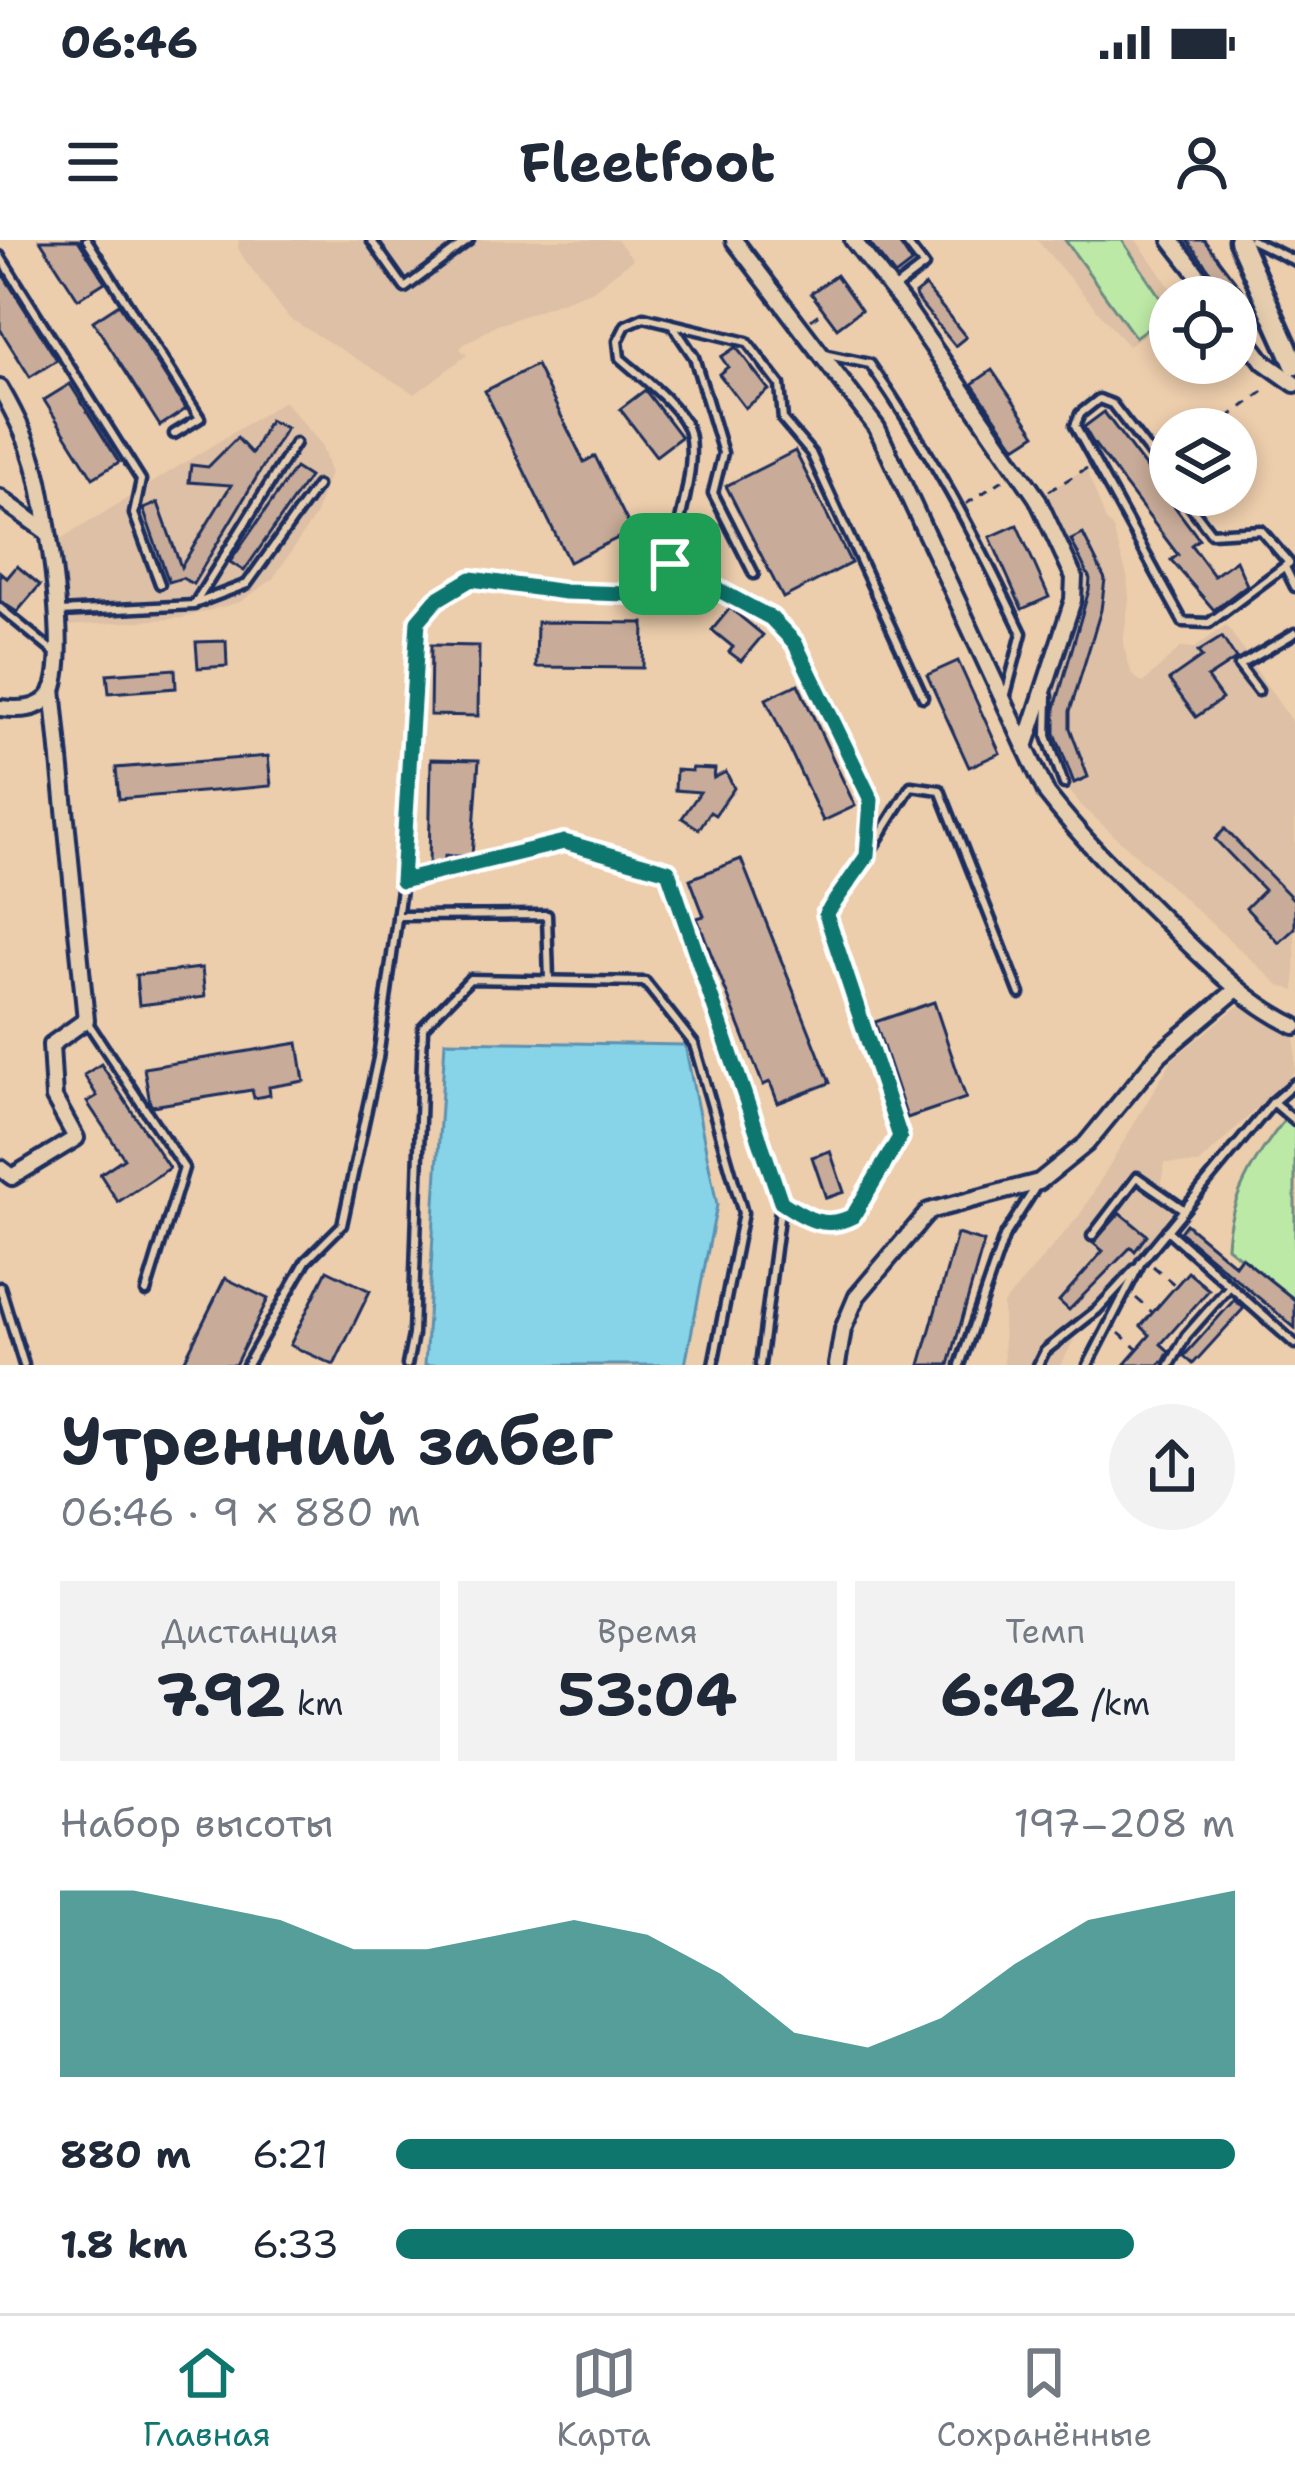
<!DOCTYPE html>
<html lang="ru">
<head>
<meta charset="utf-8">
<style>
	:root { --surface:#fff; --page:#f2f2f3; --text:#1f2937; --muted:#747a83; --line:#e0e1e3; --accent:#0f766e }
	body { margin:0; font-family:"Shantell Sans",sans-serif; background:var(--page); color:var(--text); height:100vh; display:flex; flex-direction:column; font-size:45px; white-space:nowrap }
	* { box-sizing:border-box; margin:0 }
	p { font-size:39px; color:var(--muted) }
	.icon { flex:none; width:66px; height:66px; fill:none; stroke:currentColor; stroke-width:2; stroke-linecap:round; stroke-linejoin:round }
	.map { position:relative; height:1125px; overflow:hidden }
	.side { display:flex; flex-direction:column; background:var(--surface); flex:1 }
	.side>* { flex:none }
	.buttons { position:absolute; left:1149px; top:36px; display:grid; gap:24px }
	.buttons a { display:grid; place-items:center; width:108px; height:108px; border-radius:50%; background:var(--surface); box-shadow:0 6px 18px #0003; font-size:60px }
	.pin { position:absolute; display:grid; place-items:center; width:102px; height:102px; color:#fff; margin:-51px; border-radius:24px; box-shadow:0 6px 18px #0006 }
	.round { display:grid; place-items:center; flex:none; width:126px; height:126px; border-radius:63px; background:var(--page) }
	.overview { display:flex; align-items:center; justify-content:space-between; height:204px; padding:0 60px }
	h1 { font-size:66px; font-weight:700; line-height:90px }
	.metrics { display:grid; grid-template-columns:repeat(3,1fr); gap:18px; height:204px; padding:12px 60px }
	.metrics div { display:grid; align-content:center; border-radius:0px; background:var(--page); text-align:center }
	.metrics b { font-size:60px; font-weight:700 }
	.metrics small { font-size:33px; font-weight:400 }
	.metrics p { font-size:33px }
	.chart { height:336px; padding:24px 60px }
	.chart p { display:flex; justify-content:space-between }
	.chart svg { width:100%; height:216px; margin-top:12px; fill:var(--accent); opacity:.7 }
	ul { padding:0 60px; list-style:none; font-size:39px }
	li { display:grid; grid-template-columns:192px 144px 1fr; align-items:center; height:90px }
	li i { height:30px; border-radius:15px; background:var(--accent) }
	.status { display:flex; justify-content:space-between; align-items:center; height:84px; padding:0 60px; background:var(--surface); direction:ltr }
	.status svg { height:33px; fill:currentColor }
	header { display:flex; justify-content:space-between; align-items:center; height:156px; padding:0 60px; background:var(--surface); font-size:54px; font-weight:700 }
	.dock { display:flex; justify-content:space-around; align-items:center; height:168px; border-top:3px solid var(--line); background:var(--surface); font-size:33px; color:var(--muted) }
	.dock a { display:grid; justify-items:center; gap:6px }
	.dock .on { color:var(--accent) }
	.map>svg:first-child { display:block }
	.built { fill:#ddc0a5 }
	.green { fill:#bce9a6; stroke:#6c8c82; stroke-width:3 }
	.water { fill:#87d3e8; stroke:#5c91b1; stroke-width:3 }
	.building { fill:#c8ab98; stroke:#1b2f5e; stroke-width:3 }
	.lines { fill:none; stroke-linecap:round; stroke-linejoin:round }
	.service-casing { stroke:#1b2f5e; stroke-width:15 }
	.minor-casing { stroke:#1b2f5e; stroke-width:22 }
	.secondary-casing { stroke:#1b2f5e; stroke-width:27 }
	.path { stroke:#1b2f5e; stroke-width:3; stroke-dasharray:9 9; stroke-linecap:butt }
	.service { stroke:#e6cdae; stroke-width:6 }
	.minor { stroke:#e6cdae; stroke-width:14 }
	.secondary { stroke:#e6cdae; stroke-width:18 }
	.route-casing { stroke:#fff; stroke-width:24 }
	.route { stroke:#0f766e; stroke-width:15 }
</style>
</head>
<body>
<div class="status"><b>06:46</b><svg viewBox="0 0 49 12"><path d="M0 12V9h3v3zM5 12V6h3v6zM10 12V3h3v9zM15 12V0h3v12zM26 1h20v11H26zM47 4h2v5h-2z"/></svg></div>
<header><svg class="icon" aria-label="menu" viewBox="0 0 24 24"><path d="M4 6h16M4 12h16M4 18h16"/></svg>Fleetfoot<svg class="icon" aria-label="person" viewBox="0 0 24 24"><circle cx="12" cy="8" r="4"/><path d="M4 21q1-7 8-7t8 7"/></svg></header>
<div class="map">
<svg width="1295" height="1125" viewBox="0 0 1295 1125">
	<rect width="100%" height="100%" fill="#eccdac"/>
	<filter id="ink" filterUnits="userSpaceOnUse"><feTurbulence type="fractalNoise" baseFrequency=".00833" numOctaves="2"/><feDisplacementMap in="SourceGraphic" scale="24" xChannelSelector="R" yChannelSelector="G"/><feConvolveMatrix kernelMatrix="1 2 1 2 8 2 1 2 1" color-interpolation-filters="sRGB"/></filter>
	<g filter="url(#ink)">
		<!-- built -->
		<g class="built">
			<path d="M239,0H617L633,19L593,50L495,86L463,105L460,109L467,115L415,154L289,78L245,20L238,8Z"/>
			<path d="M1037,0H1136L1177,57H1170V77L1128,106Z"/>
			<path d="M284,161L321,204L330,232L315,276L272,340L240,362L182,378L67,386L60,300Z"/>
			<path d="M1086,228L1106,281L1113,289L1127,336L1129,358L1123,404L1132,435L1143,443L1180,408H1195L1226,385L1295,487V751L1278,744L1082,566L1064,544L1047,496L1049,434L1074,338L1037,258Z"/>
			<path d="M1243,762L1295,798V831L1199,924L1164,923L1160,961L1173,970L1078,1091L1061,1125H1004L1003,1064L1080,975L1172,820Z"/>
		</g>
		<!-- green -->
		<g class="green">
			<path d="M1065,0H1122L1170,72L1135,97Z"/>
			<path d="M1295,867V1060L1227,1007C1229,953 1262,907 1295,867Z"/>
		</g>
		<!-- water -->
		<path class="water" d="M445,801L685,805L717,965L685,1125H425Z"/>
		<!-- building -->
		<g class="building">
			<path d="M40,0H78L105,42L78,59Z"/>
			<path d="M867,0H897L912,23L895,36Z"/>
			<path d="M1187,0H1204L1242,50L1229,57Z"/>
			<path d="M0,30L57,120L30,137L0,89Z"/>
			<path d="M836,35L861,70L837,88L811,53Z"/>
			<path d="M925,46L966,97L955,106L916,58L915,54Z"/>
			<path d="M119,64L186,169L160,186L93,81Z"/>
			<path d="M736,107L769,150L745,168L719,134L728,127L721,117Z"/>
			<path d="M536,125L584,222L595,216L632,291L569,322L485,151Z"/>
			<path d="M992,130L1036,194L1016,207L972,144Z"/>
			<path d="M70,144L119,222L93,238L44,160Z"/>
			<path d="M645,150L681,197L656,216L620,169Z"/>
			<path d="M1104,172L1199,299L1191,305L1214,336L1236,320L1247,345L1214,370L1171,320L1178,315L1092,201L1084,187Z"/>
			<path d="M269,180L286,188L193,344L182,338L169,342L143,269L158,263L181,327L231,245L189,242L191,225L208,227L237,198L252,214Z"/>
			<path d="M795,211L851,323L783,358L726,246Z"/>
			<path d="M295,228L309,237L244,331L230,322Z"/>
			<path d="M1017,285L1049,357L1022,369L990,297Z"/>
			<path d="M1083,294L1105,339L1101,370L1070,471V488L1088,537L1074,543L1055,493V468L1089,350L1090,339L1071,300Z"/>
			<path d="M17,326L40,345L17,372L0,361V332L7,338Z"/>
			<path d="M730,368L763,395L741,421L729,412L733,407L712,390Z"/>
			<path d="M537,382L644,383L643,428L536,427Z"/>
			<path d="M1222,397L1236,419L1207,438L1222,459L1196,477L1169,440L1202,417L1198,412Z"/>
			<path d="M226,401L227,426L198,428L196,402Z"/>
			<path d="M431,405L479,406L478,476L430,475Z"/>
			<path d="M958,421L1000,513L969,527L927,435Z"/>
			<path d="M175,429L176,448L109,453L107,434Z"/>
			<path d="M798,444L855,566L823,581L766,459Z"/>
			<path d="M268,516L271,546L119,559L116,528Z"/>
			<path d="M431,519L479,520L472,616H445L444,623L429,627Z"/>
			<path d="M692,528L715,529L714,538L726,532L734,548L715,575L710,572L699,589L682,578L700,552L675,550L676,530L692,531Z"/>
			<path d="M1225,589L1295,661V688L1279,703L1246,668L1264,650L1215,599Z"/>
			<path d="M741,619L830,843L778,863L770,842L763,845L697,678L704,676L690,639Z"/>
			<path d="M202,728L205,757L139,765L136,735Z"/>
			<path d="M934,762L966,858L907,878L875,782Z"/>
			<path d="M298,803L304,841L269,847L270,855L254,858L252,850L152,866L150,863L144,828Z"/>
			<path d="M101,824L169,928L118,962L100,934L124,918L87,862L97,856L84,835Z"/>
			<path d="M830,911L844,952L826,958L812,917Z"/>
			<path d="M1120,973L1147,995L1135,1011L1131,1007L1069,1070L1059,1061L1103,1011L1093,1003Z"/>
			<path d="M1186,984L1235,1025L1241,1017L1295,1060V1088L1180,992Z"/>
			<path d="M957,994L984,1002L949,1125H920Z"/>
			<path d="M327,1030L370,1051L334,1125L290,1105Z"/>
			<path d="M1188,1032L1209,1050L1161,1104L1169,1111L1165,1119L1159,1125H1124L1150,1095L1141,1086Z"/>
			<path d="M225,1038L268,1059L235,1125H182Z"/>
			<path d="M1234,1060L1244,1068L1193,1124L1184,1116Z"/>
		</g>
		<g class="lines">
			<!-- service casing -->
			<g class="service-casing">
				<g id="service">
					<path d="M87,0L200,178L174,194"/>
					<path d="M371,0L405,48L469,0"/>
					<path d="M1252,0L1295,21"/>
					<path d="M0,16L141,240L134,274L160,344"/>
					<path d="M895,48L924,26L904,0"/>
					<path d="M672,84L694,117L723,213L713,253L754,334"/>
					<path d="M823,114L870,124C930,209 977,299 1022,393L1005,458"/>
					<path d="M1170,239L1112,164L1099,159L1080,174L1075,186L1183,382L1209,383L1289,323L1261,290L1211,293L1182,255"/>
					<path d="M670,324L771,378L795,403L871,560L867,616L827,674L900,897L853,976C824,991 806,978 781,962"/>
					<path d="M1285,327L1295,347"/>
					<path d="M197,363L247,344L317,246"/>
					<path d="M0,368L55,413"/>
					<path d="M60,372L194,365L295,203"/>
					<path d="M1258,451L1239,426L1295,393"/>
					<path d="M1048,456L1047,496L1064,544"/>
					<path d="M869,613L911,546L940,550L1020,754"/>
					<path d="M402,641L564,602L667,631L781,962L760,1125"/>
					<path d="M397,676L547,675L549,740"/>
					<path d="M88,783L184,928L146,1052"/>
					<path d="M1273,862L1295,881"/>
					<path d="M1167,990L1295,1104"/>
					<path d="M1092,996L1137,937L1183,969"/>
					<path d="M0,1047L24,1125"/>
					<path d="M247,1125L306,1021L342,985L378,818L407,605L418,381L436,360L471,339L565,352L627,354L663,338L670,324C677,288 697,227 689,193C683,168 639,135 620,118L618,101L626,85L644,77L747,102L780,145L783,180L811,213L923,457"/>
					<path d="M407,1125L413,1095L423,787L470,739L645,742L694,804L743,973L713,1125"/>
					<path d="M960,1125L1004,997L1037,945"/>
					<path d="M1038,1125L1045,1111L1097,1070L1135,1029"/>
					<path d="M1088,1125L1141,1022L1273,862L1295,843"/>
					<path d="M1170,1125L1186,1096L1230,1046"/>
				</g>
			</g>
			<!-- minor casing -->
			<g class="minor-casing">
				<g id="minor">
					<path d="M734,0L877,188L1047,554C1082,599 1122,638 1163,679C1204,718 1243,761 1295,786"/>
					<path d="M853,0L904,65L1037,258L1074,337L1073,360L1025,507"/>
					<path d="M1171,0L1215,57"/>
					<path d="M1236,85L1264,122L1295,144"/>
					<path d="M0,148C15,174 30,205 37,233C47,274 71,421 51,454C40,471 17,470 0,468"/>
					<path d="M0,258L47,292"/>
					<path d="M0,928L12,937L76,898L54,858L51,805L86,780L53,449"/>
					<path d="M837,1125L843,1089L857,1056L929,971L1039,942L1086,904L1160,814L1237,749"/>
				</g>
			</g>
			<!-- secondary casing -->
			<g class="secondary-casing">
				<path id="secondary" d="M1239,0L1295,125"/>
			</g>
			<!-- path -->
			<g class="path">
				<path d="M811,80L824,70"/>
				<path d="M1213,189L1269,147"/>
				<path d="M1049,251L1087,228"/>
				<path d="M966,264L1003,240"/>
				<path d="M1153,1026L1176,1046"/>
				<path d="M1136,1058L1153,1073"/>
				<path d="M1119,1093L1137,1109"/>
			</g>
			<!-- service -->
			<use href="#service" class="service"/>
			<!-- minor -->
			<use href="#minor" class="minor"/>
			<!-- secondary -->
			<use href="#secondary" class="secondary"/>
		</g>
	</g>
	<g class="lines" filter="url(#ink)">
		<!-- route casing -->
		<g class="route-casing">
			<path id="route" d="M670,324L771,378L795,403L871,560L867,616L826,674L900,897L853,976C824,991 806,978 781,962L668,631L564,602L402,641L418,381L436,360L471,339L565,352L627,354L663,338Z"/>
		</g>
		<!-- route -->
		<use href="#route" class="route"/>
	</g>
</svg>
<div class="buttons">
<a><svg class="icon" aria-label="locate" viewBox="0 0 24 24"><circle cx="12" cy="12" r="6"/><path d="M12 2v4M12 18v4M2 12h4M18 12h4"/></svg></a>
<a><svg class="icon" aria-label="layers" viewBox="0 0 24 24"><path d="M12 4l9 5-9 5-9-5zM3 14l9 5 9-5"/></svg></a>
</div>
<div class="pin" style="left:670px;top:324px;background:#1e9e55"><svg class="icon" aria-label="arrive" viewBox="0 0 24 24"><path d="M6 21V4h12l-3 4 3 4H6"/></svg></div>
</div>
<section class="side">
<div class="overview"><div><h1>Утренний забег</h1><p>06:46 · 9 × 880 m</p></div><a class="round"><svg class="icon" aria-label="share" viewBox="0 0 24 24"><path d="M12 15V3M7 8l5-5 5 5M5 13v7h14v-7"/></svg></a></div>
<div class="metrics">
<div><p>Дистанция</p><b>7.92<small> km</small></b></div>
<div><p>Время</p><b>53:04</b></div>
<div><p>Темп</p><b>6:42<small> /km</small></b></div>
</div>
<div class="chart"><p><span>Набор высоты</span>197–208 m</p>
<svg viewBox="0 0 160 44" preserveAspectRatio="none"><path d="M0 44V6L10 6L20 9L30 12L40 18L50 18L60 15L70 12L80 15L90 23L100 35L110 38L120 32L130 21L140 12L150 9L160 6V44z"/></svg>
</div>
<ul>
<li><b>880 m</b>6:21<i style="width:100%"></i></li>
<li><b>1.8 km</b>6:33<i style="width:88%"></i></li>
</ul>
</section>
<nav class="dock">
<a class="on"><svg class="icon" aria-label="home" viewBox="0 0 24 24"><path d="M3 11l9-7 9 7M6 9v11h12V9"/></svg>Главная</a>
<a><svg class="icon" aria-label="map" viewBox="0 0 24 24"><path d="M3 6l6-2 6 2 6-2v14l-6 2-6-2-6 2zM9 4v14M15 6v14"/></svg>Карта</a>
<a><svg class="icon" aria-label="saved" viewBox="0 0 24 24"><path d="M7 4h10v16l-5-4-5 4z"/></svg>Сохранённые</a>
</nav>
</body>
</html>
